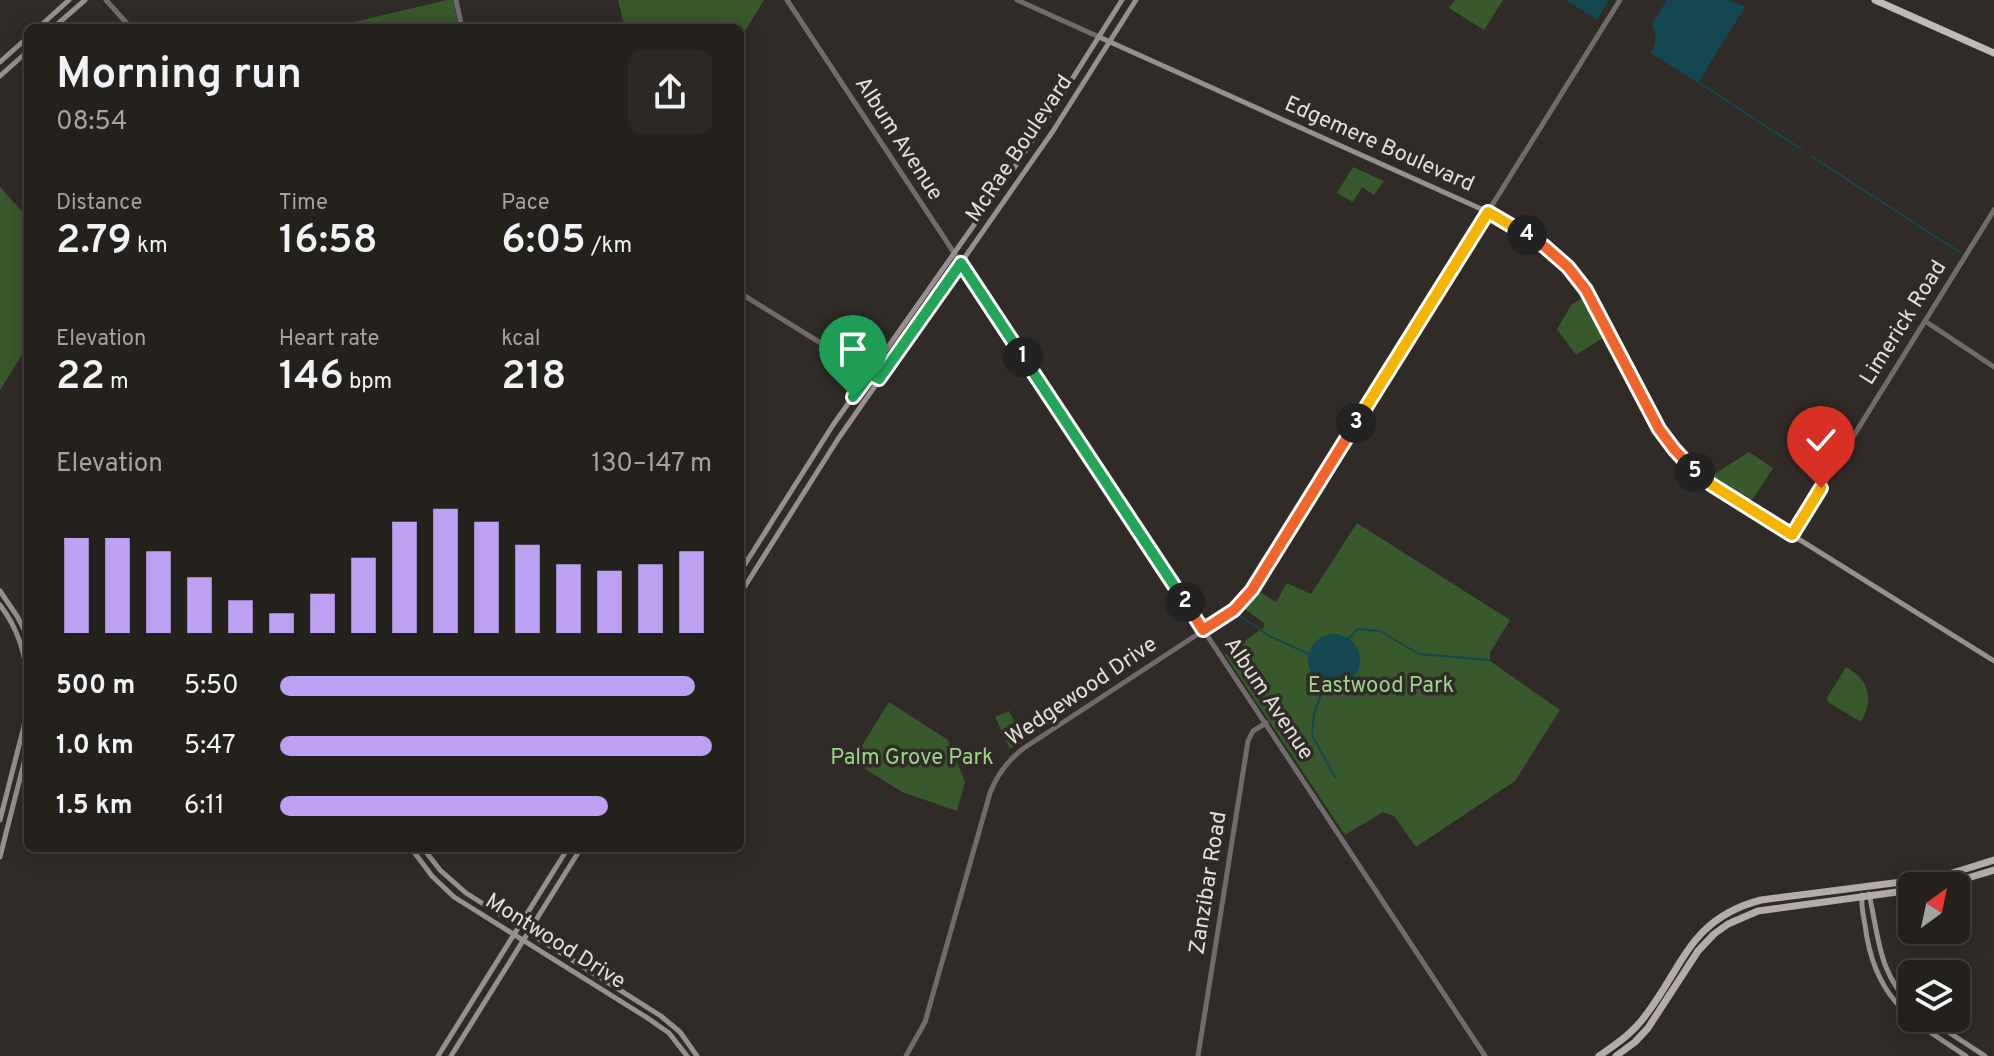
<!DOCTYPE html>
<html lang="en">
<head>
<meta charset="utf-8">
<style>
	:root { --surface:#24201c; --page:#2c2825; --text:#f1f3f6; --muted:#a3a3a3; --line:#413e3b; --accent:#bca0f2 }
	body { margin:0; font-family:Overpass,sans-serif; background:var(--page); color:var(--text); height:100vh; display:flex; flex-direction:column; font-size:30px; white-space:nowrap }
	* { box-sizing:border-box; margin:0 }
	p { font-size:26px; color:var(--muted) }
	.icon { flex:none; width:44px; height:44px; fill:none; stroke:currentColor; stroke-width:2; stroke-linecap:round; stroke-linejoin:round }
	.map { position:relative; flex:1; overflow:hidden }
	.drawer { position:absolute; left:24px; top:24px; width:720px; height:828px; display:flex; flex-direction:column; background:var(--surface); border-radius:12px; box-shadow:0 4px 20px #0003,0 0 0 2px var(--line) }
	.drawer>* { flex:none }
	.needle { width:52px; rotate:33deg }
	.buttons { position:absolute; left:1898px; top:872px; display:grid; gap:16px }
	.buttons a { display:grid; place-items:center; width:72px; height:72px; border-radius:12px; background:var(--surface); box-shadow:0 4px 20px #0003,0 0 0 2px var(--line); font-size:40px }
	.pin { position:absolute; display:grid; place-items:center; width:68px; height:68px; color:#fff; margin:-82px -34px; border-radius:50% 50% 50% 0; rotate:-45deg; box-shadow:0 0 8px #0007 }
	.pin .icon { rotate:45deg }
	.km { position:absolute; width:40px; height:40px; margin:-20px; border-radius:50%; background:#222; color:#fff; font-size:22px; line-height:40px; text-align:center }
	.round { display:grid; place-items:center; flex:none; width:84px; height:84px; border-radius:12px; background:var(--page) }
	.overview { display:flex; align-items:center; justify-content:space-between; height:136px; padding:0 32px }
	h1 { font-size:44px; font-weight:600; line-height:60px }
	.metrics { display:grid; grid-template-columns:repeat(3,1fr); gap:12px; height:136px; padding:8px 32px }
	.metrics div { display:grid; align-content:center }
	.metrics b { font-size:40px; font-weight:600 }
	.metrics small { font-size:22px; font-weight:400 }
	.metrics p { font-size:22px }
	.chart { height:224px; padding:16px 32px }
	.chart p { display:flex; justify-content:space-between }
	.chart svg { width:100%; height:144px; margin-top:8px; stroke:var(--accent); stroke-width:6 }
	ul { padding:0 32px; list-style:none; font-size:26px }
	li { display:grid; grid-template-columns:128px 96px 1fr; align-items:center; height:60px }
	li i { height:20px; border-radius:10px; background:var(--accent) }
	.map>svg:first-child { display:block }
	.green { fill:#37592b }
	.water { fill:#154750 }
	.lines { fill:none; stroke-linecap:round; stroke-linejoin:round }
	.stream { stroke:#154750; stroke-width:2 }
	.tertiary { stroke:#706c6d; stroke-width:5 }
	.secondary { stroke:#969091; stroke-width:5 }
	.primary { stroke:#b4abad; stroke-width:7 }
	.trunk { stroke:#c1b8ba; stroke-width:7 }
	.split-1-casing { stroke:#fff; stroke-width:16 }
	.split-2-casing { stroke:#fff; stroke-width:16 }
	.split-3-casing { stroke:#fff; stroke-width:16 }
	.split-4-casing { stroke:#fff; stroke-width:16 }
	.split-5-casing { stroke:#fff; stroke-width:16 }
	.split-6-casing { stroke:#fff; stroke-width:16 }
	.split-1 { stroke:#22a559; stroke-width:10 }
	.split-2 { stroke:#22a559; stroke-width:10 }
	.split-3 { stroke:#f0652b; stroke-width:10 }
	.split-4 { stroke:#f5b400; stroke-width:10 }
	.split-5 { stroke:#f0652b; stroke-width:10 }
	.split-6 { stroke:#f5b400; stroke-width:10 }
	.labels { text-anchor:middle; dominant-baseline:central; stroke-width:7; stroke-linejoin:round; paint-order:stroke }
	.street-label { font-size:22px; fill:#e3dfdc; stroke:#302b26 }
	.park-label { font-size:22px; fill:#9ad487; stroke:#302b26 }
</style>
</head>
<body>
<div class="map">
<svg width="1994" height="1056" viewBox="0 0 1994 1056">
	<rect width="100%" height="100%" fill="#302b26"/>
	<!-- green -->
	<g class="green">
		<path d="M447,0H453L459,28L333,27Z"/>
		<path d="M618,0H764L740,39V28H625Z"/>
		<path d="M1455,0H1503L1484,30L1449,8Z"/>
		<path d="M1353,167L1384,181L1374,195L1362,187L1353,202L1337,193Z"/>
		<path d="M0,187L28,218V345L0,390Z"/>
		<path d="M1585,297L1604,334L1601,339L1576,355L1557,329L1572,304Z"/>
		<path d="M1749,452L1773,468L1755,496L1750,501L1710,477Z"/>
		<path d="M1357,523L1510,620L1490,653V661L1560,710L1515,781L1416,847L1394,816L1383,812L1345,835L1225,655L1264,627V623L1245,609L1260,592L1276,602L1287,583L1311,594Z"/>
		<path d="M1846,667C1870,681 1874,698 1861,722L1828,702L1827,698Z"/>
		<path d="M889,702L948,740L965,782L957,811L902,792L856,763L855,757Z"/>
		<path d="M1009,711L1023,738L1010,749L995,717Z"/>
	</g>
	<!-- water -->
	<g class="water">
		<path d="M1566,0H1609L1597,20Z"/>
		<path d="M1667,0H1729L1745,7L1698,83L1651,53C1656,42 1657,35 1652,24Z"/>
		<circle cx="1334" cy="660" r="26"/>
	</g>
	<g class="lines">
		<!-- stream -->
		<g class="stream">
			<path d="M1698,82L1801,149"/>
			<path d="M1811,156L1961,253"/>
			<path d="M1239,615L1269,636L1309,654"/>
			<path d="M1348,639L1358,629L1380,631L1419,654L1489,660"/>
			<path d="M1325,684L1314,714L1312,735L1335,777"/>
		</g>
		<!-- tertiary -->
		<g class="tertiary">
			<path d="M106,0L131,28"/>
			<path d="M456,0L462,28"/>
			<path d="M787,0L1485,1056"/>
			<path d="M1017,0L1099,37"/>
			<path d="M740,293L879,379"/>
			<path d="M1925,321L1994,367"/>
			<path d="M1792,535L1994,210"/>
			<path d="M906,1056L925,1022L990,793C997,775 1008,760 1024,748L1227,615L1240,604L1252,590L1620,0"/>
			<path d="M1198,1056L1248,741L1253,731L1266,723"/>
		</g>
		<!-- secondary -->
		<g class="secondary">
			<path d="M38,28L69,0"/>
			<path d="M53,28L85,0"/>
			<path d="M1099,37L1488,212L1544,246L1568,267L1578,278L1590,296L1659,429C1673,451 1690,469 1712,485L1994,661"/>
			<path d="M0,62L28,37"/>
			<path d="M0,76L28,51"/>
			<path d="M740,572L833,425L1012,171L1059,100L1122,0"/>
			<path d="M0,591L17,616L28,637"/>
			<path d="M740,594L838,439L1053,131L1136,0"/>
			<path d="M0,605C18,628 26,655 28,683"/>
			<path d="M0,820L24,726L28,696"/>
			<path d="M411,848L432,876L454,897L646,1017L669,1033L687,1056"/>
			<path d="M423,848L440,870L466,893L661,1016L680,1032L697,1056"/>
			<path d="M0,857L28,747"/>
			<path d="M1869,894C1879,937 1878,973 1912,1006"/>
			<path d="M1862,895C1861,905 1863,915 1865,925C1874,998 1909,1019 1966,1056"/>
			<path d="M1927,1018L1985,1056"/>
			<path d="M438,1056L568,848"/>
			<path d="M451,1056L581,848"/>
		</g>
		<!-- primary -->
		<g class="primary">
			<path d="M1941,886L1994,870"/>
			<path d="M1599,1056C1615,1045 1630,1035 1642,1020C1683,969 1688,919 1761,900L1933,878L1949,874L1994,860"/>
			<path d="M1616,1056L1635,1042L1648,1028L1698,951L1714,934L1728,924L1758,911L1912,890"/>
		</g>
		<!-- trunk -->
		<path class="trunk" d="M1875,0L1994,53"/>
	</g>
	<g class="lines">
		<!-- split-1 casing -->
		<g class="split-1-casing">
			<path id="split-1" d="M853,397L870,374L879,379L961,263L1023,357"/>
		</g>
		<!-- split-2 casing -->
		<g class="split-2-casing">
			<path id="split-2" d="M1023,357L1185,602"/>
		</g>
		<!-- split-3 casing -->
		<g class="split-3-casing">
			<path id="split-3" d="M1185,602L1203,630L1234,610L1252,590L1356,423"/>
		</g>
		<!-- split-4 casing -->
		<g class="split-4-casing">
			<path id="split-4" d="M1356,423L1488,212L1527,235"/>
		</g>
		<!-- split-5 casing -->
		<g class="split-5-casing">
			<path id="split-5" d="M1527,235L1544,246L1568,267L1586,290L1659,429L1674,449L1695,472"/>
		</g>
		<!-- split-6 casing -->
		<g class="split-6-casing">
			<path id="split-6" d="M1695,472L1712,485L1792,535L1821,488"/>
		</g>
		<!-- split-1 -->
		<use href="#split-1" class="split-1"/>
		<!-- split-2 -->
		<use href="#split-2" class="split-2"/>
		<!-- split-3 -->
		<use href="#split-3" class="split-3"/>
		<!-- split-4 -->
		<use href="#split-4" class="split-4"/>
		<!-- split-5 -->
		<use href="#split-5" class="split-5"/>
		<!-- split-6 -->
		<use href="#split-6" class="split-6"/>
	</g>
	<g class="labels">
		<!-- street labels -->
		<g class="street-label">
			<text transform="translate(898 139) rotate(57)">Album Avenue</text>
			<text transform="translate(1379 145) rotate(24)">Edgemere Boulevard</text>
			<text transform="translate(1020 149) rotate(-56)">McRae Boulevard</text>
			<text transform="translate(1904 323) rotate(-58)">Limerick Road</text>
			<text transform="translate(1082 692) rotate(-34)">Wedgewood Drive</text>
			<text transform="translate(1268 699) rotate(56)">Album Avenue</text>
			<text transform="translate(1209 883) rotate(-81)">Zanzibar Road</text>
			<text transform="translate(555 942) rotate(32)">Montwood Drive</text>
		</g>
		<!-- park labels -->
		<g class="park-label">
			<text x="1381" y="686">Eastwood Park</text>
			<text x="912" y="758">Palm Grove Park</text>
		</g>
	</g>
</svg>
<div class="buttons">
<a><svg class="needle" viewBox="-14 -14 28 28"><path d="M0-13l5 13h-10z" fill="#e53935"/><path d="M0 13l5-13h-10z" fill="#a3a3a3"/></svg></a>
<a><svg class="icon" aria-label="layers" viewBox="0 0 24 24"><path d="M12 4l9 5-9 5-9-5zM3 14l9 5 9-5"/></svg></a>
</div>
<div class="pin" style="left:853px;top:397px;background:#1e9e55"><svg class="icon" aria-label="arrive" viewBox="0 0 24 24"><path d="M6 21V4h12l-3 4 3 4H6"/></svg></div>
<div class="pin" style="left:1821px;top:488px;background:#d93025"><svg class="icon" aria-label="check" viewBox="0 0 24 24"><path d="M5 12l5 5 9-10"/></svg></div>
<b class="km" style="left:1023px;top:357px">1</b>
<b class="km" style="left:1185px;top:602px">2</b>
<b class="km" style="left:1356px;top:423px">3</b>
<b class="km" style="left:1527px;top:235px">4</b>
<b class="km" style="left:1695px;top:472px">5</b>
<section class="drawer">
<div class="overview"><div><h1>Morning run</h1><p>08:54</p></div><a class="round"><svg class="icon" aria-label="share" viewBox="0 0 24 24"><path d="M12 15V3M7 8l5-5 5 5M5 13v7h14v-7"/></svg></a></div>
<div class="metrics">
<div><p>Distance</p><b>2.79<small> km</small></b></div>
<div><p>Time</p><b>16:58</b></div>
<div><p>Pace</p><b>6:05<small> /km</small></b></div>
</div>
<div class="metrics">
<div><p>Elevation</p><b>22<small> m</small></b></div>
<div><p>Heart rate</p><b>146<small> bpm</small></b></div>
<div><p>kcal</p><b>218</b></div>
</div>
<div class="chart"><p><span>Elevation</span>130–147 m</p>
<svg viewBox="0 0 160 44" preserveAspectRatio="none"><path d="M5 44V15M15 44V15M25 44V19M35 44V27M45 44V34M55 44V38M65 44V32M75 44V21M85 44V10M95 44V6M105 44V10M115 44V17M125 44V23M135 44V25M145 44V23M155 44V19"/></svg>
</div>
<ul>
<li><b>500 m</b>5:50<i style="width:96%"></i></li>
<li><b>1.0 km</b>5:47<i style="width:100%"></i></li>
<li><b>1.5 km</b>6:11<i style="width:76%"></i></li>
</ul>
</section>
</div>
</body>
</html>
